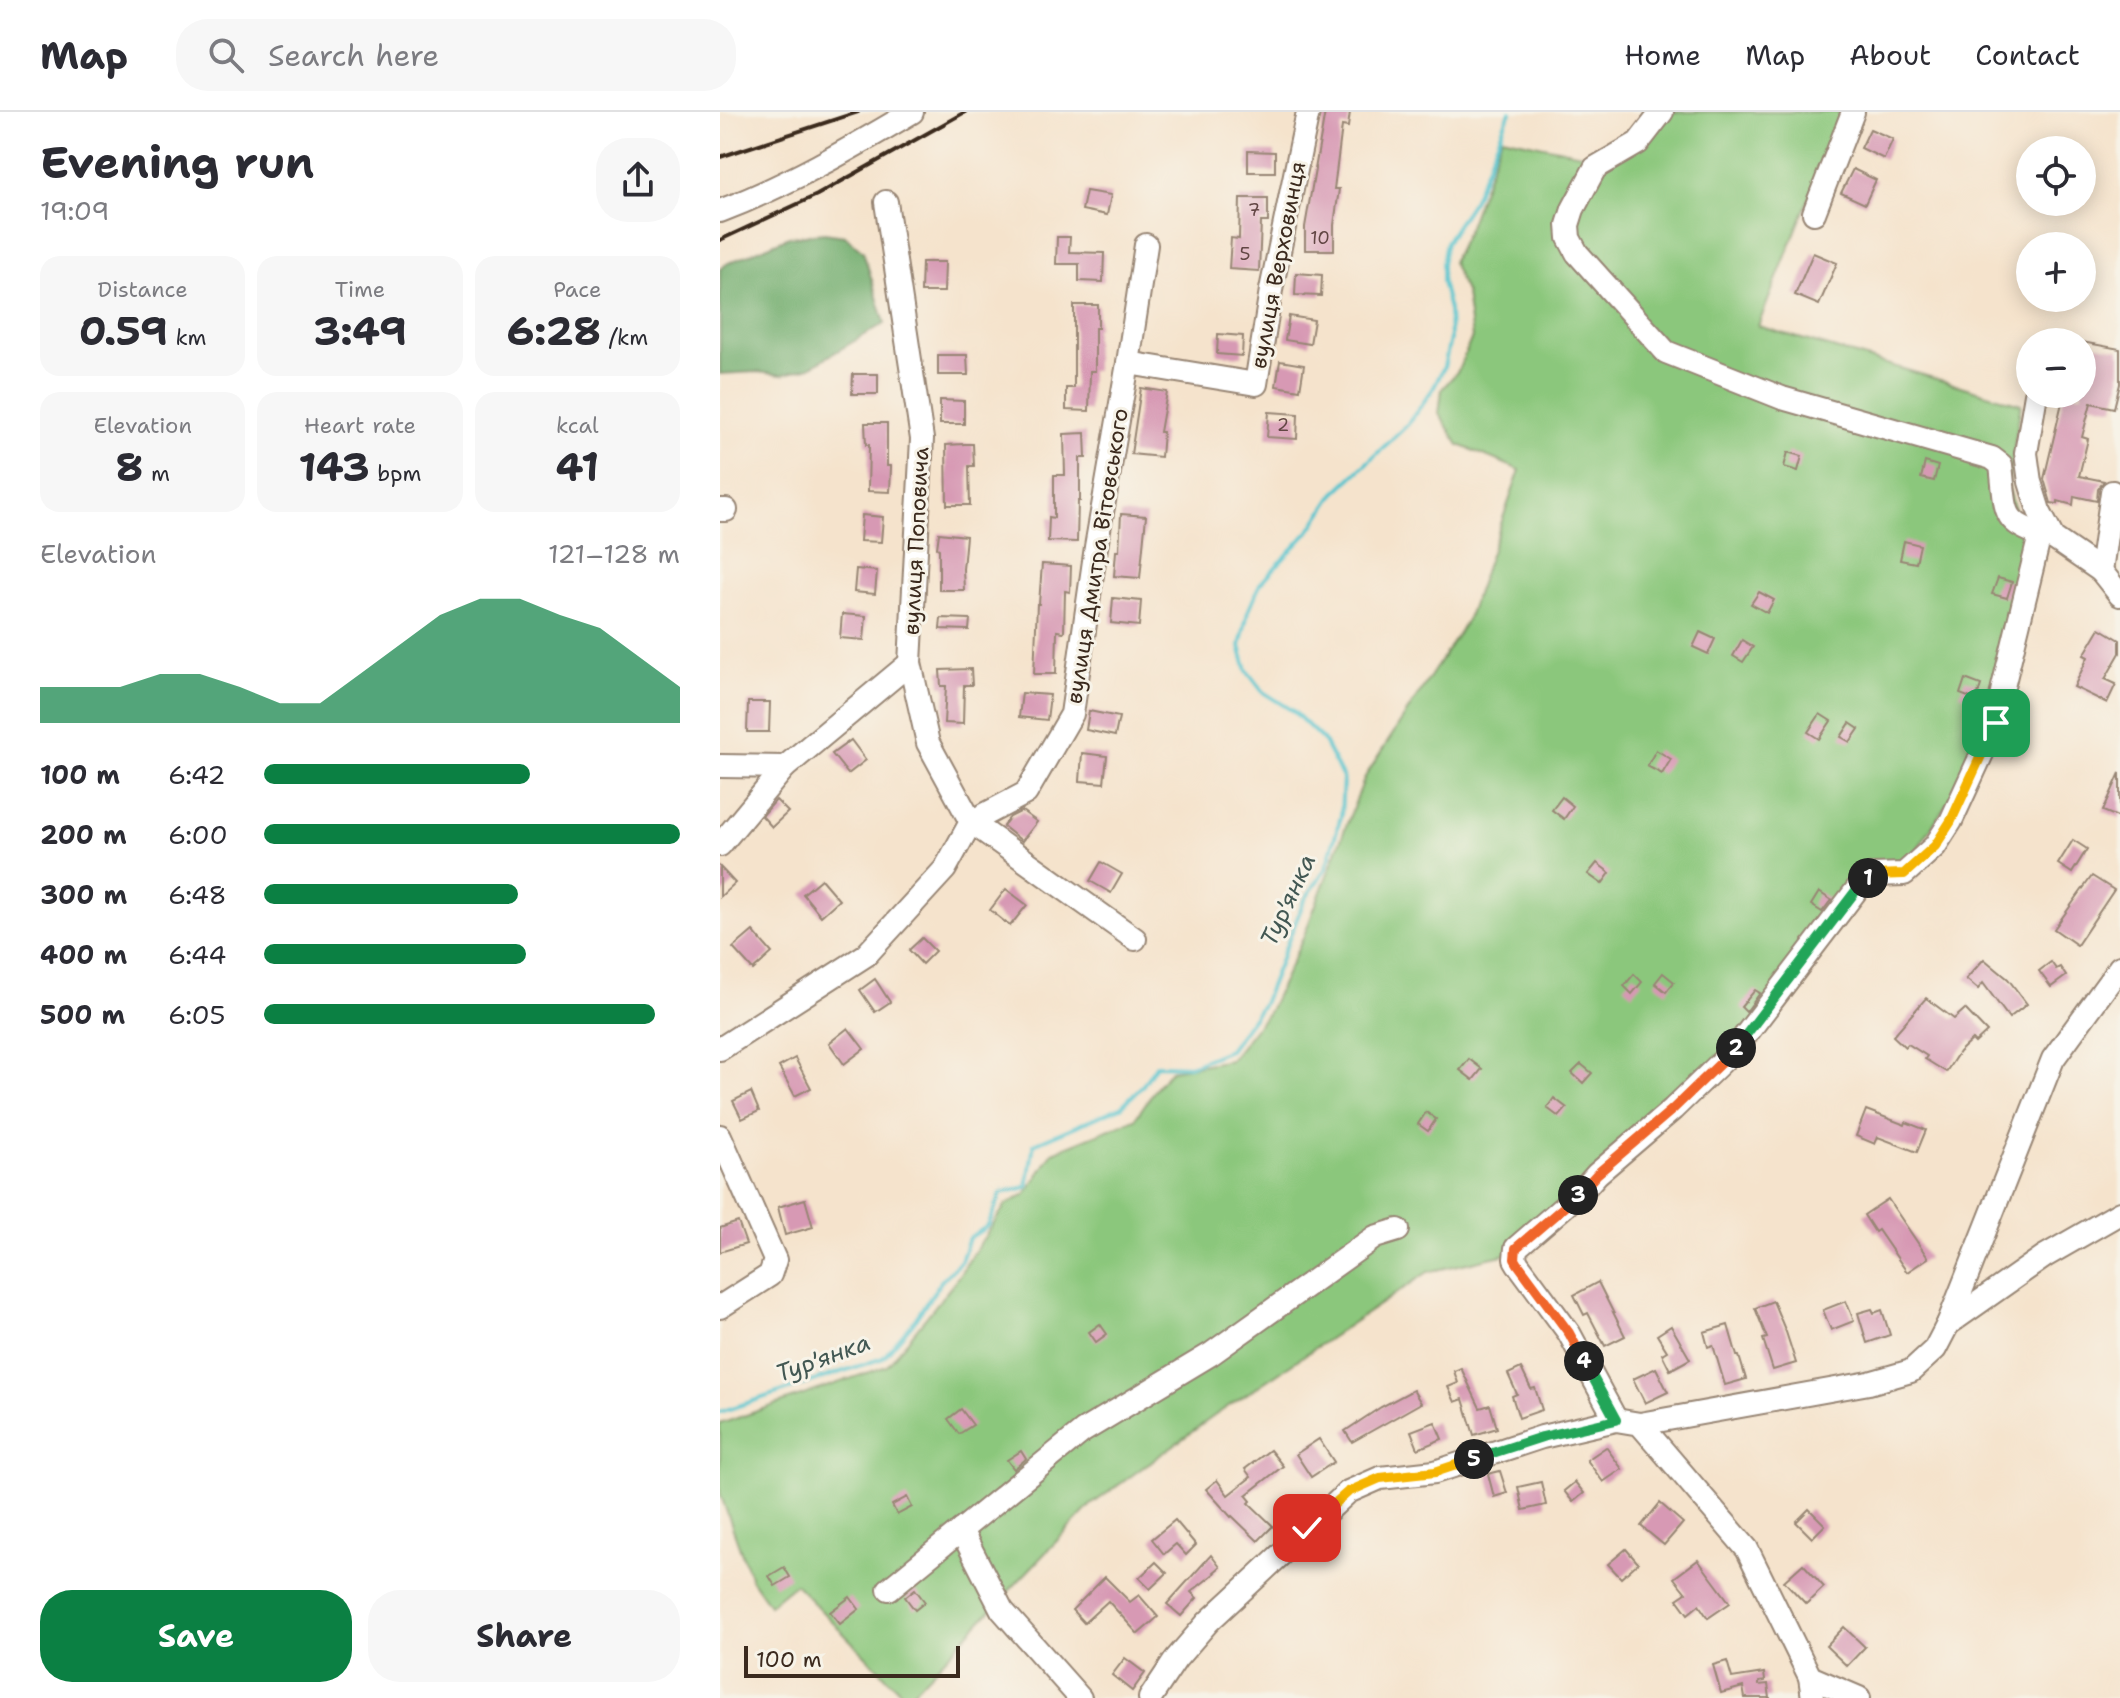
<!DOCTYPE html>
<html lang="en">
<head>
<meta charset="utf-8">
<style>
	:root { --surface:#fff; --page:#f7f7f7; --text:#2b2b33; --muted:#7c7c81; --line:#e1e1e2; --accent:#0b8043 }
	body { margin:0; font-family:"Shantell Sans",sans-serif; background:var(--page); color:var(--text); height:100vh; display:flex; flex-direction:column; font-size:30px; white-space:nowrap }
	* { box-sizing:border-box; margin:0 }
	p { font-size:26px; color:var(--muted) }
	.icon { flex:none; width:44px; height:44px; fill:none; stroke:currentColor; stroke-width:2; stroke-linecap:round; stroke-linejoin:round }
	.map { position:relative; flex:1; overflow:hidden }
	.details { display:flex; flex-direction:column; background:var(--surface); width:720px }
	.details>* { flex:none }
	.buttons { position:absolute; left:1296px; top:24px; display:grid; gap:16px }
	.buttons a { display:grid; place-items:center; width:80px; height:80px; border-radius:50%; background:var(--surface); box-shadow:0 4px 20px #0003; font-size:40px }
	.scale { position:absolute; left:24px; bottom:20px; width:216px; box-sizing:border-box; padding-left:8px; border:4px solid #3b2a1e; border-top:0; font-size:22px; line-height:28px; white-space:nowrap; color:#3b2a1e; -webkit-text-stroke:6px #f7f3e8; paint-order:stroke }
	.pin { position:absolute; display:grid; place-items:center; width:68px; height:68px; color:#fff; margin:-34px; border-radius:16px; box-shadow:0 4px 12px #0006 }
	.km { position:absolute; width:40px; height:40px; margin:-20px; border-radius:50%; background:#222; color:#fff; font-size:22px; line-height:40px; text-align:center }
	.round { display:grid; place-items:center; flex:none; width:84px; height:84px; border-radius:32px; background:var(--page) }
	.headline { display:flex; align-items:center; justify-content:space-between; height:136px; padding:0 40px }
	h1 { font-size:44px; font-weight:700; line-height:60px }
	.figures { display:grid; grid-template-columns:repeat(3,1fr); gap:12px; height:136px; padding:8px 40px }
	.figures div { display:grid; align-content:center; border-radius:20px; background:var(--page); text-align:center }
	.figures b { font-size:40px; font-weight:700 }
	.figures small { font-size:22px; font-weight:400 }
	.figures p { font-size:22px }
	.chart { height:224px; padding:16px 40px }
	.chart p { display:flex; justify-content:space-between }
	.chart svg { width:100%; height:144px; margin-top:8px; fill:var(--accent); opacity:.7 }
	.button { display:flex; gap:16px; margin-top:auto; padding:16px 40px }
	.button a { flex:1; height:92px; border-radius:32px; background:var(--accent); color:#fff; font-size:32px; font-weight:700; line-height:92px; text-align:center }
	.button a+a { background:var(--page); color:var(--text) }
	ul { padding:0 40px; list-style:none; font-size:26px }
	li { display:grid; grid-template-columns:128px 96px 1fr; align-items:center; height:60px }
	li i { height:20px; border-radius:10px; background:var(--accent) }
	header { display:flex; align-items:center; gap:48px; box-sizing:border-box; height:112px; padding:0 40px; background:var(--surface); border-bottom:2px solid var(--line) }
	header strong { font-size:38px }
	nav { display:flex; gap:44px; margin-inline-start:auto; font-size:28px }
	.search { width:560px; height:72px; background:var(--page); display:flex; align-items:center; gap:20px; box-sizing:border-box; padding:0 28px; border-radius:32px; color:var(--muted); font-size:30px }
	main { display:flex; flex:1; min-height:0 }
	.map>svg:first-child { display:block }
	.green { fill:#8bc77c; stroke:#63784d; stroke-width:2 }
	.forest { fill:#70ac6c; stroke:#566b45; stroke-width:2 }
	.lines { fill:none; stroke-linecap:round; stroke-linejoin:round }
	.stream { stroke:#57c4ce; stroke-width:4 }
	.building { fill:#d799b4 }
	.minor-casing { stroke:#988675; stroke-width:26 }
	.minor { stroke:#fff; stroke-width:22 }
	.rail { stroke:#3b2a1e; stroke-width:4 }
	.split-1-casing { stroke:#fff; stroke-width:16 }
	.split-2-casing { stroke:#fff; stroke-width:16 }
	.split-3-casing { stroke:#fff; stroke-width:16 }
	.split-4-casing { stroke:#fff; stroke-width:16 }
	.split-5-casing { stroke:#fff; stroke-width:16 }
	.split-6-casing { stroke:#fff; stroke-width:16 }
	.split-1 { stroke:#f5b400; stroke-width:10 }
	.split-2 { stroke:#22a559; stroke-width:10 }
	.split-3 { stroke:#f0652b; stroke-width:10 }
	.split-4 { stroke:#f0652b; stroke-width:10 }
	.split-5 { stroke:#22a559; stroke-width:10 }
	.split-6 { stroke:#f5b400; stroke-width:10 }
	.labels { text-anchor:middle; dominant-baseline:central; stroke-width:6; stroke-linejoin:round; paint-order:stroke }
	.number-label { font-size:18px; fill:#624644 }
	.street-label { font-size:22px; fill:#3b2a1e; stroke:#f7f3e8 }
	.water-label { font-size:24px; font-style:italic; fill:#435853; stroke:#f7f3e8 }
</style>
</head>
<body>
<header>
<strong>Map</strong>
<div class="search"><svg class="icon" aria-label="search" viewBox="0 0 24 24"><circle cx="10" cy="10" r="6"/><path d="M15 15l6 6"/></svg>Search here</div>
<nav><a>Home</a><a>Map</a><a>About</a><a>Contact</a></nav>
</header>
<main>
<section class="details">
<div class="headline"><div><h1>Evening run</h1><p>19:09</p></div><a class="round"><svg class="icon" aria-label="share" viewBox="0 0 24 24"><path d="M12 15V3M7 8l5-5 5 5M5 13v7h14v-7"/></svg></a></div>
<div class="figures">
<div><p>Distance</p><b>0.59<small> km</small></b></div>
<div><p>Time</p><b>3:49</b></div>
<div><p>Pace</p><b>6:28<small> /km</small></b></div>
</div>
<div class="figures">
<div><p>Elevation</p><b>8<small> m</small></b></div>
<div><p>Heart rate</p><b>143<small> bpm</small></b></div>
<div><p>kcal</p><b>41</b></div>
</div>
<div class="chart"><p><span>Elevation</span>121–128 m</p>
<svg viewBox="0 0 160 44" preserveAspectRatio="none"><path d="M0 44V33L10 33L20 33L30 29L40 29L50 33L60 38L70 38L80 29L90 20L100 11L110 6L120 6L130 11L140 15L150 24L160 33V44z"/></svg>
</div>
<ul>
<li><b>100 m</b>6:42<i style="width:64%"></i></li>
<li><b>200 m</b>6:00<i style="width:100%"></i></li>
<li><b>300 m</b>6:48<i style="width:61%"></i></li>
<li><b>400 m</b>6:44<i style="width:63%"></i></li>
<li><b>500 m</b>6:05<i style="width:94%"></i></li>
</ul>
<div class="button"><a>Save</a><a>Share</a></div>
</section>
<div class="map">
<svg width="1400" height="1586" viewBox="0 0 1400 1586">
	<rect width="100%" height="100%" fill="#f7f3e8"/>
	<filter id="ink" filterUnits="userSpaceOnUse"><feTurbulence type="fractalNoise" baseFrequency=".0125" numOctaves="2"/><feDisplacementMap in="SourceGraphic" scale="16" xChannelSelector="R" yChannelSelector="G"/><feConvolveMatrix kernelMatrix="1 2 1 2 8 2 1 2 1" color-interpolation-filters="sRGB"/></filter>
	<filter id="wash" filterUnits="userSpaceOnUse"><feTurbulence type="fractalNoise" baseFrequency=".006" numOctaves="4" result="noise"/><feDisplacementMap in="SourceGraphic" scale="32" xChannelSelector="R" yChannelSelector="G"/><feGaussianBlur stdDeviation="1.8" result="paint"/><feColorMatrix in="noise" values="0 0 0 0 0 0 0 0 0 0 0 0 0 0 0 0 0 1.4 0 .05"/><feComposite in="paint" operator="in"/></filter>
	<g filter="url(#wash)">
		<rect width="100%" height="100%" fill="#f5e3cc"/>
		<!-- green -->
		<path class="green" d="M948,0H1123L1038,214L1301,292L1288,375L1298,407L1325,420L1294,528L1244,665L1187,753L1148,768L1024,934L804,1138L708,1160L494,1304L371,1393L187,1586L75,1472L49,1493L31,1467L0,1381V1312L167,1254L233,1172L286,1093L306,1082L333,1040L415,1007L438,973L451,958L510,948L549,899L583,826L645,665L747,508L800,358L739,333L719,302L722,277L738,259L752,225L746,182L732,150L748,117L782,25L866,43L870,53Z"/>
		<!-- forest -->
		<path class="forest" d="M104,121L125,124L143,139L165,211L90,255L62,263L37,260L0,262V157L8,151L69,125Z"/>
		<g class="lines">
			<!-- stream -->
			<path class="stream" d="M0,1300L163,1246L192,1212L222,1168L241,1149L249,1126L268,1114L281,1081L307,1075L314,1032L401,995L423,973L436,953L470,954L509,938L543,892L584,789L606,756L621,704L623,666L603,628L573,599L543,580L527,559L520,534L528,500L540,472L591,417L614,382L687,313L713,277L724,255L730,227L729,198L722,170V152L726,130L754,87L790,0"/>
		</g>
		<g id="blocks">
			<!-- building -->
			<g class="building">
				<path d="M605,0H630L628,15L622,14L614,77H619L614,113V138H585V115Z"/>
				<path d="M1150,17L1173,27L1164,47L1141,36Z"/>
				<path d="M528,39L555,40V60H528Z"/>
				<path d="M1133,57L1156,68L1145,92L1121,81Z"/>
				<path d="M366,79L391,83L387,103L362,98Z"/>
				<path d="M520,86H548V110H541L539,159L509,157L511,126L519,127Z"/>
				<path d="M337,125H350L349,140L384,141L383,170L359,169V152H336Z"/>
				<path d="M1093,141L1117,151L1099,193L1075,183Z"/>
				<path d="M202,150H225L224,180H201Z"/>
				<path d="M576,161L602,163L601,184L575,183Z"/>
				<path d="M354,193H378V216H375V259H370L369,299L346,298V276H354Z"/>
				<path d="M569,204L594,208L590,232L565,228Z"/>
				<path d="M498,222L523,224L522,244L497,242Z"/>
				<path d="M1362,230L1400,237V272L1394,296L1371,291L1362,325L1368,327L1359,364L1384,369L1378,377L1377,389L1354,384L1353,393L1338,389V392L1331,391L1324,367L1344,282H1362Z"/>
				<path d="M218,243H247L248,263H218Z"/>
				<path d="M560,249L584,253L580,278L556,274Z"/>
				<path d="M133,262H158V282H132Z"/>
				<path d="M421,276L447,280L440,320H443L441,345L411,342Z"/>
				<path d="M220,288L244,289V312H220Z"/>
				<path d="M549,300L578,302L577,327L547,325Z"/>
				<path d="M145,311H167V354H171L170,380L148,379L149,333H146Z"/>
				<path d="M365,321L366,346H360V389H358L357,430L328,429L329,405L334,406V363H345L344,322Z"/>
				<path d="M245,332H253L254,354H249L250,393H227L226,333Z"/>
				<path d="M1068,340L1082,344L1078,359L1064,355Z"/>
				<path d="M1205,350L1218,354L1214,369L1201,366Z"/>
				<path d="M401,402L426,404L420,466L394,464L396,439H399Z"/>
				<path d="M142,403L163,405L161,430L140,429Z"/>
				<path d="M219,421L246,424L243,457L244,478H219V437L217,436Z"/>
				<path d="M1184,429L1200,433L1196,451L1180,448Z"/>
				<path d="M322,452L351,454L350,480L345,479L344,520L337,519L336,562H314L317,492H319Z"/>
				<path d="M136,457L157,459L155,482L134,480Z"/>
				<path d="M1278,466L1292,470L1287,486L1272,482Z"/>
				<path d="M1039,480L1054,488L1047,501L1031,492Z"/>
				<path d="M393,486L421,489L419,514L391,511Z"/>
				<path d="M122,502L146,504L144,528L120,526Z"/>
				<path d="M221,506L250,507L249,518L220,517Z"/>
				<path d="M1380,516L1400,528V541L1385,567L1396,572L1387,591L1354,575L1368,545L1364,543Z"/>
				<path d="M980,520L995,527L988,542L973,535Z"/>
				<path d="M1022,528L1033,535L1023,550L1013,544Z"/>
				<path d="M251,557L252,573H244L243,612L224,611L226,574H221L220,558Z"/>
				<path d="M1245,567L1261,573L1256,588L1240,582Z"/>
				<path d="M302,581L330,583L327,608L299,605Z"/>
				<path d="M28,590H50L49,620H27Z"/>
				<path d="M369,599L399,605L395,624L366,618Z"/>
				<path d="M1100,602L1111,609L1099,627L1088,620Z"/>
				<path d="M1130,611L1139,617L1130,630L1121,625Z"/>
				<path d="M131,628L146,648L128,662L112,642Z"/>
				<path d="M936,638L951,647L942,662L927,654Z"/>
				<path d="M362,641L387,644L384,671L360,669Z"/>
				<path d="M1400,661V706L1383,699Z"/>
				<path d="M842,685L853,694L844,707L832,698Z"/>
				<path d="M56,688L68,700L52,715L42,704Z"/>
				<path d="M302,699L317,710L302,729L283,714L290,705Z"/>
				<path d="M1353,728L1367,737L1352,761L1338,752Z"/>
				<path d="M381,750L402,762L391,781L370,769Z"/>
				<path d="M877,751L890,761L882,772L868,762Z"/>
				<path d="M0,755L15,771L0,785Z"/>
				<path d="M1372,764L1394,778L1357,833L1334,817Z"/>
				<path d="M101,767L119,788L101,804L83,782Z"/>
				<path d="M286,777L307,793L290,814L270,798Z"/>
				<path d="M1099,780L1111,788L1102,800L1091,793Z"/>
				<path d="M33,819L52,841L33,858L13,836Z"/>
				<path d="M202,826L215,839L202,852L189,838Z"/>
				<path d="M1264,847L1288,867L1307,892L1289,906L1263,871L1258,877L1246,867Z"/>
				<path d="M1331,850L1336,857L1340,855L1346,864L1331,875L1319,859Z"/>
				<path d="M943,861L954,870L946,880L935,871Z"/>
				<path d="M914,862L922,870L912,882L904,874Z"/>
				<path d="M155,867L170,890L155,900L140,878Z"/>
				<path d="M1035,878L1040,881L1026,900L1021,895Z"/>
				<path d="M1206,886L1234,907L1245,897L1267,920L1255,931L1252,928L1239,940L1226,960L1205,947L1207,944L1188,932L1185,935L1173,924Z"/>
				<path d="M128,916L144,937L124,952L109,931Z"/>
				<path d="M75,946L91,976L75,984L59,955Z"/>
				<path d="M749,947L762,957L753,968L740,958Z"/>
				<path d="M861,952L872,961L863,971L852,961Z"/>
				<path d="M31,980L39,999L22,1007L13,989Z"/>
				<path d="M834,986L847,996L839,1005L827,996Z"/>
				<path d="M1146,998L1185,1013L1186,1010L1206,1018L1197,1040L1158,1025L1155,1032L1136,1024Z"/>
				<path d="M706,1000L716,1007L708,1019L698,1012Z"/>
				<path d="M85,1087L93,1115L65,1123L58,1095Z"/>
				<path d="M1168,1087L1208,1146L1187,1160L1158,1118L1155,1120L1144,1103Z"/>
				<path d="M18,1110L26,1132L0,1140V1116Z"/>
				<path d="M878,1170L905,1224L885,1234L868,1201L864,1203L854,1183Z"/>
				<path d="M1053,1189L1066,1220L1076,1251L1053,1258L1043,1227L1047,1226L1035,1196Z"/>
				<path d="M1126,1189L1134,1209L1111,1218L1103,1198Z"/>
				<path d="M1152,1197L1154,1201L1162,1198L1170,1223L1147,1231L1138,1201Z"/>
				<path d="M380,1212L387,1222L376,1230L369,1220Z"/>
				<path d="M1008,1213L1017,1244H1019L1026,1267L1005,1273L993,1233L988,1235L984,1220Z"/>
				<path d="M951,1214L970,1247L950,1258L942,1242L947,1239L937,1223Z"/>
				<path d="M741,1256L760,1296L770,1293L777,1316L754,1323L743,1287L735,1290L728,1275L738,1271L734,1259Z"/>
				<path d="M801,1256L811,1277L815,1276L822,1298L799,1306L792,1284L797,1282L788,1262Z"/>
				<path d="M936,1256L948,1280L925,1291L913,1267Z"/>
				<path d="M693,1278L701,1291L632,1330L625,1319L661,1295Z"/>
				<path d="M241,1297L253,1313L239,1322L228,1307Z"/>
				<path d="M715,1310L722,1327L698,1337L691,1319Z"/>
				<path d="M599,1327L614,1350L591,1365L576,1342Z"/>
				<path d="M886,1335L902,1357L883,1370L867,1348Z"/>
				<path d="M550,1338L563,1354L526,1383L531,1389L529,1391L553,1414L538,1429L512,1404L511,1405L486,1377L497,1368L508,1383L531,1365L525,1357Z"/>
				<path d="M301,1339L306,1347L294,1357L287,1348Z"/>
				<path d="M780,1359L787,1381L774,1385L768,1362Z"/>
				<path d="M821,1370L826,1393L803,1398L798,1375Z"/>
				<path d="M855,1370L864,1381L853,1390L844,1379Z"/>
				<path d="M187,1385L192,1395L177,1403L172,1393Z"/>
				<path d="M940,1391L963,1411L944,1433L921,1414Z"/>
				<path d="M1089,1397L1105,1413L1092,1426L1076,1410Z"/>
				<path d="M455,1408L476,1433L466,1443L456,1432L444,1442L432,1427Z"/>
				<path d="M906,1437L918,1451L901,1466L888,1452Z"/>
				<path d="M491,1443L500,1455L494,1460L495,1461L471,1480L477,1486L461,1504L447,1492Z"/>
				<path d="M978,1448L1010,1491L988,1506L979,1493L968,1502L957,1487L966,1481L954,1466Z"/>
				<path d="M436,1450L447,1461L430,1477L419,1466Z"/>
				<path d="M1083,1452L1104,1475L1086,1492L1064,1469Z"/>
				<path d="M64,1455L70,1465L55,1474L49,1464Z"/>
				<path d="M385,1465L410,1490L419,1483L438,1505L418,1522L388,1489L364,1511L352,1498Z"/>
				<path d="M195,1477L205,1490L195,1498L185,1485Z"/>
				<path d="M130,1485L139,1497L120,1512L110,1500Z"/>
				<path d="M1124,1515L1145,1535L1127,1554L1106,1534Z"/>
				<path d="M405,1546L425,1561L412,1579L392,1563Z"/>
				<path d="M1007,1549L1012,1566L1044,1561L1045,1569L1039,1570V1573L1048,1572L1050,1586H1025L1023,1575L1001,1581L993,1553Z"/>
			</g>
		</g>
	</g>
	<g filter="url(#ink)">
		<use href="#blocks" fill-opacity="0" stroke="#988675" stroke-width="2"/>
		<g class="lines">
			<!-- minor casing -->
			<g class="minor-casing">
				<g id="minor">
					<path d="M942,0L918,31L875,56L853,97L848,113L849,126L857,141L946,240L1062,286L1272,346L1281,353C1287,404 1280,411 1332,426"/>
					<path d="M166,90L202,327L190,551L208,631L251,710L415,827"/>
					<path d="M0,99C68,73 130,37 192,0"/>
					<path d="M1094,101L1133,0"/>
					<path d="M408,251L536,272L551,178L588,0"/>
					<path d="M1316,282L1306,341L1310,370L1319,399L1333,426L1381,459L1400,483"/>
					<path d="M0,398H6"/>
					<path d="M1381,459L1392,380"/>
					<path d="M0,654L65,655L190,551"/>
					<path d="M251,710L306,681L352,602L376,435L408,251L426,133"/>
					<path d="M0,733L65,655"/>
					<path d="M0,937L146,843L225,757L251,710"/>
					<path d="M0,1024L55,1148L50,1163L0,1195"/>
					<path d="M1228,1212L1325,1144L1400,1101"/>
					<path d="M896,1308L849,1221L798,1152L795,1147L796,1136L861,1080L877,1062L953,997L1015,937L1144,768L1153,763L1184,762L1215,734L1231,709L1276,611L1283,575L1320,423"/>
					<path d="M920,1312L1027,1437L1090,1565L1093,1586"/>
					<path d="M241,1418L282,1498L360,1586"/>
					<path d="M169,1477L363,1319L491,1242L655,1125L678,1118"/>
					<path d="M1090,1565L1139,1586"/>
					<path d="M430,1586L456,1547L488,1510L628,1380L660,1366L715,1360L822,1325L896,1308L920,1312L1149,1271L1191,1259L1215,1237L1228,1212L1333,947L1400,855"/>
				</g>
			</g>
			<!-- minor -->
			<use href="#minor" class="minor"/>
			<!-- rail -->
			<g class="rail">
				<path d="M0,45L138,0"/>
				<path d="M0,128L97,83L245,0"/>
			</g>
		</g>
	</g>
	<g class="lines" filter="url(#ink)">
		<!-- split-1 casing -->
		<g class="split-1-casing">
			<path id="split-1" d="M1148,766L1153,763L1184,762L1215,734L1231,709L1276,611"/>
		</g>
		<!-- split-2 casing -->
		<g class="split-2-casing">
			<path id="split-2" d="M1016,936L1144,768L1148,766"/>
		</g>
		<!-- split-3 casing -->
		<g class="split-3-casing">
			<path id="split-3" d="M858,1083L877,1062L953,997L1016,936"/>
		</g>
		<!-- split-4 casing -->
		<g class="split-4-casing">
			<path id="split-4" d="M858,1083L796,1136L795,1147L798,1152L849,1221L864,1249"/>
		</g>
		<!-- split-5 casing -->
		<g class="split-5-casing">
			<path id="split-5" d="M754,1347L822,1325L896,1308L864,1249"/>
		</g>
		<!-- split-6 casing -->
		<g class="split-6-casing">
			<path id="split-6" d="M587,1416L628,1380L660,1366L715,1360L754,1347"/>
		</g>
		<!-- split-1 -->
		<use href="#split-1" class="split-1"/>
		<!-- split-2 -->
		<use href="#split-2" class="split-2"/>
		<!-- split-3 -->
		<use href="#split-3" class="split-3"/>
		<!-- split-4 -->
		<use href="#split-4" class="split-4"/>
		<!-- split-5 -->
		<use href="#split-5" class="split-5"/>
		<!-- split-6 -->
		<use href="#split-6" class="split-6"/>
	</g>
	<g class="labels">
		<!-- number labels -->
		<g class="number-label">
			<text x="534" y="98">7</text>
			<text x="600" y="126">10</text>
			<text x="525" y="142">5</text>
			<text x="563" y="313">2</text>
		</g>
		<!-- street labels -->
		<g class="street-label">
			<text transform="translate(558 153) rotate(-79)">вулиця Верховинця</text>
			<text transform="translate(196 429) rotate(-87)">вулиця Поповича</text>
			<text transform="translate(377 444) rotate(-81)">вулиця Дмитра Вітовського</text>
		</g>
		<!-- water labels -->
		<g class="water-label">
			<text transform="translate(568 788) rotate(-65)">Тур'янка</text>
			<text transform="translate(103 1246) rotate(-20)">Тур'янка</text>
		</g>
	</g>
</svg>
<div class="buttons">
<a><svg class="icon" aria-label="locate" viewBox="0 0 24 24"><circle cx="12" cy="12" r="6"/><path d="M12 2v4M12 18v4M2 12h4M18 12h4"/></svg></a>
<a>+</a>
<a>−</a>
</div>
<div class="scale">100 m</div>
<div class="pin" style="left:1276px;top:611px;background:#1e9e55"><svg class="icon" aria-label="arrive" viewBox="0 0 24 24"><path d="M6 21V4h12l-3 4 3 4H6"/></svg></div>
<div class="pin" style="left:587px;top:1416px;background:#d93025"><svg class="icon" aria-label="check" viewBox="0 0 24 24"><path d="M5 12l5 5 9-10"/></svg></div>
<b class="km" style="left:1148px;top:766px">1</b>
<b class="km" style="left:1016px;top:936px">2</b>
<b class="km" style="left:858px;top:1083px">3</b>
<b class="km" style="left:864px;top:1249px">4</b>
<b class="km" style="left:754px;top:1347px">5</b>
</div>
</main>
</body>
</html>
